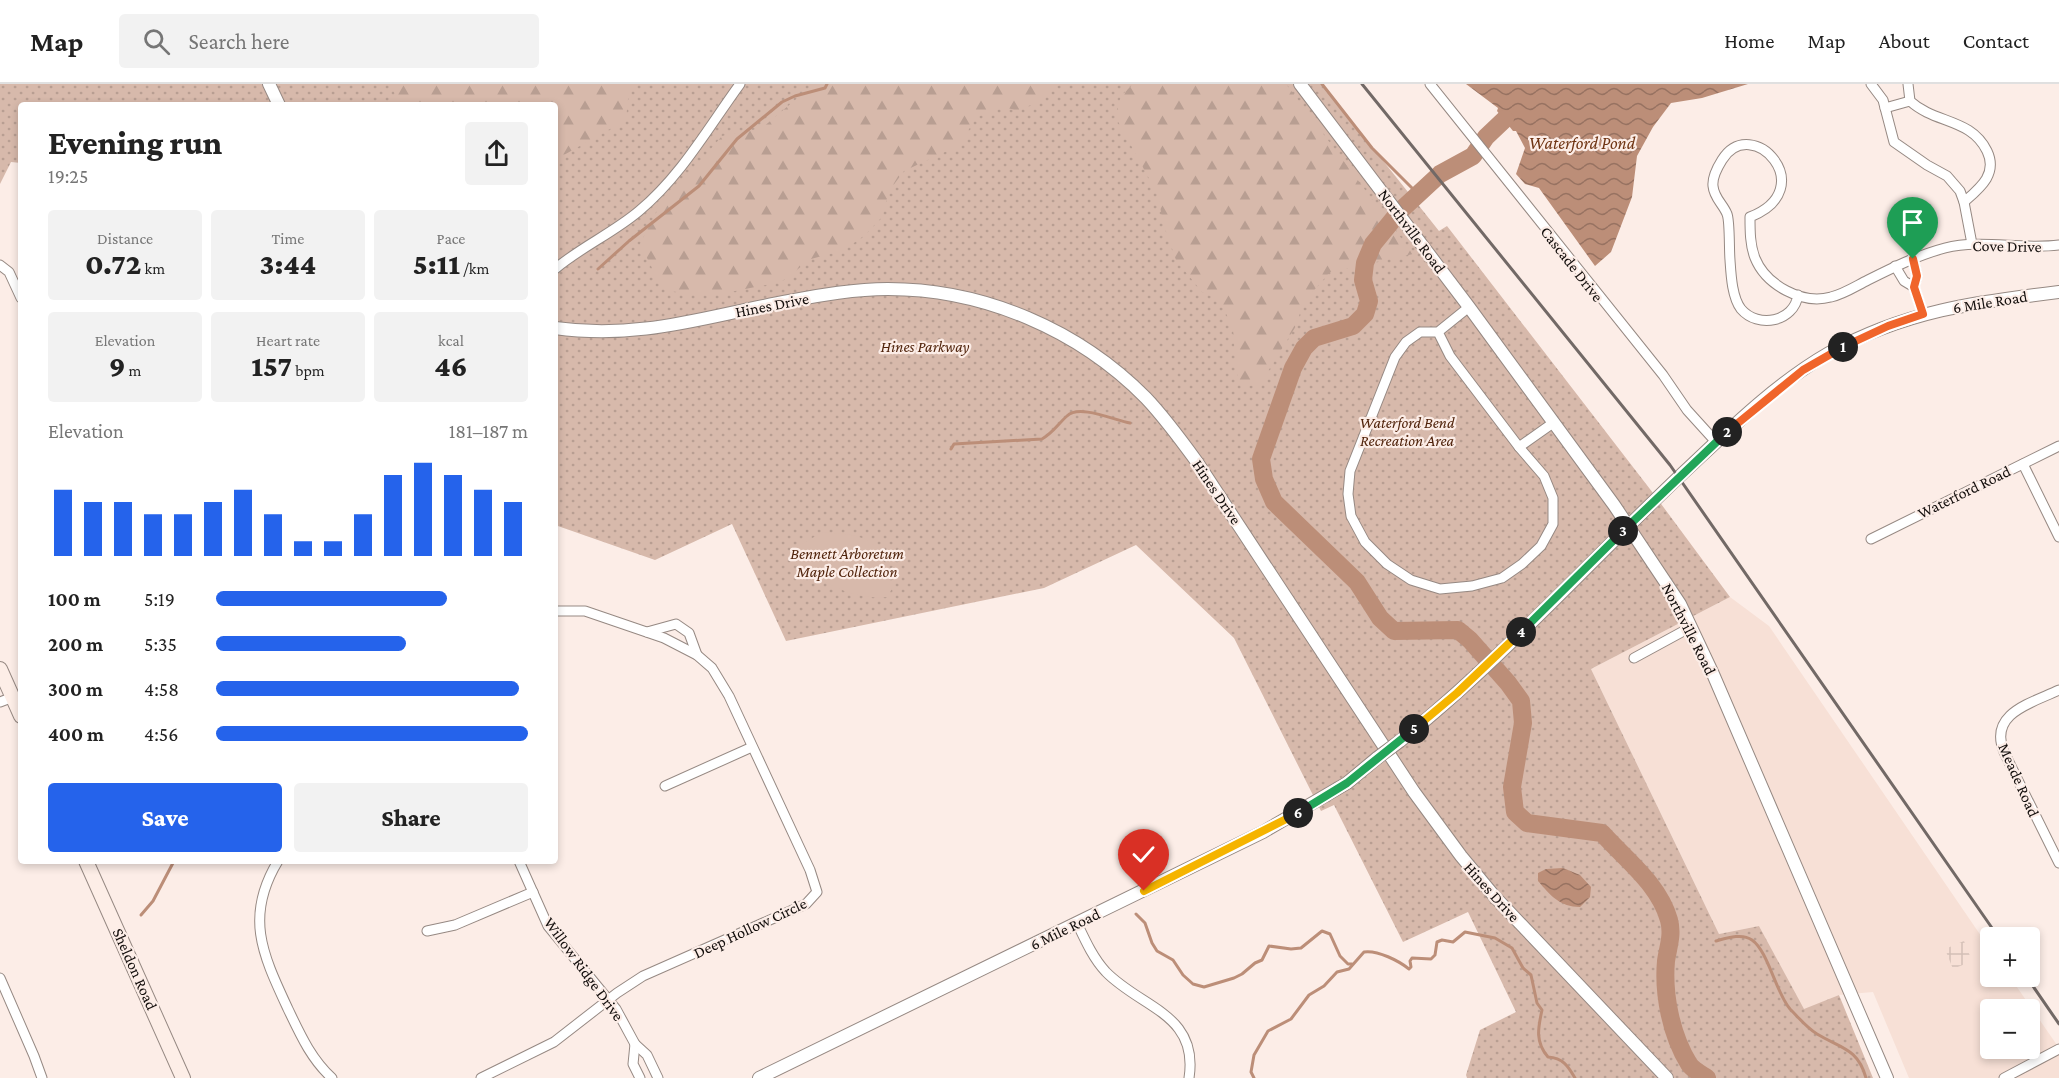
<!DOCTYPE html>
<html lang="en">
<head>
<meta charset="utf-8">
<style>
	:root { --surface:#fff; --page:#f2f2f2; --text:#222; --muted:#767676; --line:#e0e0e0; --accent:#2563eb }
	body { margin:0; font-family:"Crimson Pro",serif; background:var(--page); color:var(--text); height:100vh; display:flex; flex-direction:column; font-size:22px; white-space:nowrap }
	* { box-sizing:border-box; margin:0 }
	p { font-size:20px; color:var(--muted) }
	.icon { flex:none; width:33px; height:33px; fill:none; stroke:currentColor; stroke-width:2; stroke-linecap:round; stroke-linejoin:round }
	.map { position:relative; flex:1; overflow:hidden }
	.side { position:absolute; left:18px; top:18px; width:540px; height:762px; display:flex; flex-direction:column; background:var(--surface); border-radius:6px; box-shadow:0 3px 9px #0003 }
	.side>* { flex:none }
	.fabs { position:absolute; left:1980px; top:843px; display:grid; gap:12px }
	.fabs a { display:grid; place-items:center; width:60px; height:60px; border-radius:6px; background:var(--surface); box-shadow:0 3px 9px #0003; font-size:30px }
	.pin { position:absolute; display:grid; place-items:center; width:51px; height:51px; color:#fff; margin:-62px -26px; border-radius:50% 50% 50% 0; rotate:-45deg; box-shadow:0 0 6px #0007 }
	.pin .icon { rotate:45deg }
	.km { position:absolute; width:30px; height:30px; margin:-15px; border-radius:50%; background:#222; color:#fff; font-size:16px; line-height:30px; text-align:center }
	.round { display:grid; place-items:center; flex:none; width:63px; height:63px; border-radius:6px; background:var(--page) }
	.overview { display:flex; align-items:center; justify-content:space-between; height:102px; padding:0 30px }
	h1 { font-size:33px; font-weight:800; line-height:45px }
	.stats { display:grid; grid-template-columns:repeat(3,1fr); gap:9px; height:102px; padding:6px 30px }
	.stats div { display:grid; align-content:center; border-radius:6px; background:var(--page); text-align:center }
	.stats b { font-size:30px; font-weight:800 }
	.stats small { font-size:16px; font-weight:400 }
	.stats p { font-size:16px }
	.chart { height:168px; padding:12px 30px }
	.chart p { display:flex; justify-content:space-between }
	.chart svg { width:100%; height:108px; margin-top:6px; stroke:var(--accent); stroke-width:6 }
	.action { display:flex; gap:12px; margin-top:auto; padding:12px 30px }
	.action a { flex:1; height:69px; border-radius:6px; background:var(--accent); color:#fff; font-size:24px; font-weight:800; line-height:69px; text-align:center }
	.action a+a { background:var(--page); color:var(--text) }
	ul { padding:0 30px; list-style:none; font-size:20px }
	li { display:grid; grid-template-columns:96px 72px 1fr; align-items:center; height:45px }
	li i { height:15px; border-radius:8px; background:var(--accent) }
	header { display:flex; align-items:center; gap:36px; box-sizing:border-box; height:84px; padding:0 30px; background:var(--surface); border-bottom:2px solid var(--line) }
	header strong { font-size:28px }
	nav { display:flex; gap:33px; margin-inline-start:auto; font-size:21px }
	.search { width:420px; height:54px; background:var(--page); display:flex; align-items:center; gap:15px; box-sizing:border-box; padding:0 21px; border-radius:6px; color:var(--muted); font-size:22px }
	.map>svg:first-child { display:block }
	.built { fill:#f7e0d6; fill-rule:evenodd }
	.industrial { fill:url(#industrial-grid) }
	.grass { fill:url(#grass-dots) }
	.forest { fill:url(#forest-firs) }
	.garden { fill:#d7b9ab }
	.water { fill:url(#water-waves) }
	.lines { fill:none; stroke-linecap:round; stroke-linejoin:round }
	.stream { stroke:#bc8e78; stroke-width:3 }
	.river { stroke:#bc8e78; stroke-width:18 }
	.minor-casing { stroke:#968983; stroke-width:11 }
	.tertiary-casing { stroke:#968983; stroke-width:14 }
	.secondary-casing { stroke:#968983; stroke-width:16 }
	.minor { stroke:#fff; stroke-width:9 }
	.tertiary { stroke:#fff; stroke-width:12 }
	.secondary { stroke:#fdeee7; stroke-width:14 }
	.rail { stroke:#726966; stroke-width:3 }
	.tertiary-bridge-casing { stroke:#968983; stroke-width:14; stroke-linecap:butt }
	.tertiary-bridge { stroke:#fff; stroke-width:12 }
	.split-1-casing { stroke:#fff; stroke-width:12 }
	.split-2-casing { stroke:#fff; stroke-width:12 }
	.split-3-casing { stroke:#fff; stroke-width:12 }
	.split-4-casing { stroke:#fff; stroke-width:12 }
	.split-5-casing { stroke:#fff; stroke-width:12 }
	.split-6-casing { stroke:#fff; stroke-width:12 }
	.split-7-casing { stroke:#fff; stroke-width:12 }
	.split-1 { stroke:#f0652b; stroke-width:8 }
	.split-2 { stroke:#f0652b; stroke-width:8 }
	.split-3 { stroke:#22a559; stroke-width:8 }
	.split-4 { stroke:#22a559; stroke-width:8 }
	.split-5 { stroke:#f5b400; stroke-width:8 }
	.split-6 { stroke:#22a559; stroke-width:8 }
	.split-7 { stroke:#f5b400; stroke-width:8 }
	.labels { text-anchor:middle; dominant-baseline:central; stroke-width:4.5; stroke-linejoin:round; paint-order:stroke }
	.street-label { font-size:16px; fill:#120d0b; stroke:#fcede7 }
	.park-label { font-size:16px; font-style:italic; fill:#50230b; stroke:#fcede7 }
	.water-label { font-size:18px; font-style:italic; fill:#6f3413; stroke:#fcede7 }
</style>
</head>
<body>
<header>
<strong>Map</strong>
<div class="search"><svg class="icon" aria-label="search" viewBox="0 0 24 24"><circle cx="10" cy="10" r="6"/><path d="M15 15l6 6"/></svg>Search here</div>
<nav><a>Home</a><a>Map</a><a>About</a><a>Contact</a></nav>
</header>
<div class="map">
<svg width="2059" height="994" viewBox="0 0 2059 994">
	<defs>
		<pattern id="industrial-grid" width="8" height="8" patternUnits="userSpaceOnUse" patternTransform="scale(1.5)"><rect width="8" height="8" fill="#f7e0d6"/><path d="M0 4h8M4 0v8" fill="none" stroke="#d3bfb6"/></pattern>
		<pattern id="grass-dots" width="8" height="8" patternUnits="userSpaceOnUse" patternTransform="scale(1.5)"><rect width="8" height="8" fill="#d7b9ab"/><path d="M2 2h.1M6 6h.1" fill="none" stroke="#b89e92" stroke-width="1.8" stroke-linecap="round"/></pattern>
		<pattern id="forest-firs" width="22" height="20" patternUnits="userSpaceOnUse" patternTransform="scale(1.5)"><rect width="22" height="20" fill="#d7b9ab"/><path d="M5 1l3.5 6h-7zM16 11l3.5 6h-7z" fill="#b89e92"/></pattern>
		<pattern id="water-waves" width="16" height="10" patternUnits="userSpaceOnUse" patternTransform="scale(1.5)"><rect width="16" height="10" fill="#bc8e78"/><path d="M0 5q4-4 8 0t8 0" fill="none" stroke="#977261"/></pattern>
	</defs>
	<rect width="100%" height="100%" fill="#fcede7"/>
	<!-- built -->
	<path class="built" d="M1730,513L1769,542L1990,865V892L2010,893L2059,964V994H1909L1873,908L1839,911L1804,926L1759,842L1719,850L1591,585ZM1990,926H2030V964H1990Z"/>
	<!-- industrial -->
	<path class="industrial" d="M1964,857L1972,877L1953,885L1945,865Z"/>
	<!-- grass -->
	<path class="grass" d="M0,0H1322L1439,147L1447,142L1653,409L1730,513L1591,585L1719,850L1759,842L1804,925L1839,911L1873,994H1467L1466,991L1480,946L1516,928L1468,828L1403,858L1334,721L1321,727L1234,554L1136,461L1044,504L786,557L732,440L655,476L555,441V21H21V79L11,78L0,100Z"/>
	<!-- forest -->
	<g class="forest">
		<path d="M391,0H634L629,5L626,36L555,76V21H399Z"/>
		<path d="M814,0H1062L1052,4L1040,17L1017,27L1005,23L976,33L960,61L904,87L889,107L882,133L865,151L844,166L811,175L781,198L710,212L669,207L655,190L640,160L657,127L722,52L762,44Z"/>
		<path d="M1133,0H1286L1413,170L1330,188L1303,219L1296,242L1260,300L1241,303L1236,285L1233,245L1220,216L1202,208L1176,176L1163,139L1158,111L1115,32L1121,12Z"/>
	</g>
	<!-- garden -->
	<path class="garden" d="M823,448C842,450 862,449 876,463V485L892,504L888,513C851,516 823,499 795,477L798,462Z"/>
	<!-- water -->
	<g class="water">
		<path d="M1466,0H1748L1702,14L1671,19L1653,43L1637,72L1632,113L1611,168L1595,182L1539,104L1525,100L1516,90L1525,64L1516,47H1513L1497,27L1498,24Z"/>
		<path d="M1563,784L1580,791L1591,803L1590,813L1580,823C1560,823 1550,811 1538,797V789L1546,785Z"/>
	</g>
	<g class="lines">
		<!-- stream -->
		<g class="stream">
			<path d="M1322,0L1372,64L1418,110"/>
			<path d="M598,185L629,157L699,102L737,55L782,18L795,12L825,4L827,0"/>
			<path d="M951,365L954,360L1042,355C1053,349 1058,340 1067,332C1079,320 1114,336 1130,339"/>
			<path d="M1136,830L1145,839L1152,859L1157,867L1173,876L1183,891L1193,900L1204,903L1234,894L1242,890L1255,879L1262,876L1269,862L1291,865L1301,864L1322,847L1330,850L1340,872L1348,880H1352"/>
			<path d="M141,831L153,817L174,777"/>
			<path d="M1716,857C1727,854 1742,849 1752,856C1768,867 1776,909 1790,925C1798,933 1807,944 1817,950C1840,964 1858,964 1866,994"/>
			<path d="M1254,994L1251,988L1254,971L1268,947L1291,935L1309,911L1324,902L1337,888L1349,885L1364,868C1378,866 1399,877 1409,885L1411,883L1410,877L1412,874L1431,875L1435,871L1437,858L1442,856L1453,858L1465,848L1495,854L1512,864L1523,884L1531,891L1537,919L1542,926C1538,944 1535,958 1548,973C1563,974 1568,982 1575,994"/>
		</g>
		<!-- river -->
		<path class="river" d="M1505,35L1486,53L1473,72L1440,90L1400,127L1373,160L1365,179L1363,196L1369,217L1365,230L1353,242L1314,254L1304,264L1293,284L1261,375L1264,395L1274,418L1357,498L1380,534L1394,547L1458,546L1470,556L1508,599L1521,617L1523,639L1512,703L1515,728L1527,739L1602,749C1626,776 1659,800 1669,836C1673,851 1668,863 1666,877C1663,910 1671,951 1689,980C1693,986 1701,990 1707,994"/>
		<!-- minor casing -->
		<g class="minor-casing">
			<g id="minor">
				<path d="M1430,0L1663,291L1687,326L1716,358"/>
				<path d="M1871,0L1883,16L1894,58L1927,81L1947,92L1960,107L1964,118L1972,160"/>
				<path d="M1908,0L1910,17C1935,40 1971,34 1987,67C1998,90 1980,104 1964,118"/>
				<path d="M1885,24L1910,17"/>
				<path d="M0,181L9,188L21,214"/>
				<path d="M1895,182L1904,197L1914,203L1917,192L1913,175"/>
				<path d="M555,185C581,163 613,149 639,127C681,92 708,44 740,0"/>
				<path d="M1914,203L1923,230"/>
				<path d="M1798,211C1794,238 1758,245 1741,225C1732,213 1731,191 1730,176C1729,166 1730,137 1727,130C1723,120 1714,114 1713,102C1712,93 1717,84 1722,76C1752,28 1822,105 1750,133C1750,147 1750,161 1755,174C1766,201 1802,221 1831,213C1844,210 1856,202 1868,196C1892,184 1918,171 1945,164C1982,155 2021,166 2059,161"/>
				<path d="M1438,248L1450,272L1519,363L1544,392L1553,414V440L1541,462L1522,480L1502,494L1472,502L1440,505L1411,496L1387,480L1365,458L1351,432L1348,410L1350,387L1395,273L1406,258L1420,248H1438L1469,223"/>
				<path d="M1519,363L1553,339"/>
				<path d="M2023,380L2059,453"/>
				<path d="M1871,455L2059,362"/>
				<path d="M647,548L676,540L689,549L697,571"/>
				<path d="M1634,574L1691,543"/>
				<path d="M2059,606C2032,619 1988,629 2004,668L2059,779"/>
				<path d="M0,618L13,613"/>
				<path d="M665,702L752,663"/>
				<path d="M278,777C244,833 263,871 288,925C300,950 311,975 332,994"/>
				<path d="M519,777L548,842L616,925L635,960L647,971L658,994"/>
				<path d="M1077,839C1085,856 1093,874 1106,888C1141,924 1199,930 1189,994"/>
				<path d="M427,847L455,841L533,808"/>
				<path d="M0,894L34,972L42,994"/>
				<path d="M635,960L633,980L640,994"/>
				<path d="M481,994L554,958L617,909L643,892L806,820L817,808L810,786L729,612L712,584L697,571L664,554L585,527H555"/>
				<path d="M2004,994L2059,965"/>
			</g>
		</g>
		<!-- tertiary casing -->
		<g class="tertiary-casing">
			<g id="tertiary">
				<path d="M269,0L279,21"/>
				<path d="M1300,0L1469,223L1614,421L1680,520L1713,590L1887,994"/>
				<path d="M555,244C641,256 706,232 789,217C821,211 855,205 888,205C984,205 1079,246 1146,314C1165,334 1181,356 1197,378L1414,708L1461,772L1495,813L1667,994"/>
				<path d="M1400,657C1501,576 1588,479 1682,390C1728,347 1775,300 1829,269C1905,227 1975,218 2059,208"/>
				<path d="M759,994L1263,748L1347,699L1377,674"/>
			</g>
		</g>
		<!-- secondary casing -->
		<g class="secondary-casing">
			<g id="secondary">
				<path d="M0,585L21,632"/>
				<path d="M86,777L183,994"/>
			</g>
		</g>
		<!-- minor -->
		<use href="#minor" class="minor"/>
		<!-- tertiary -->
		<use href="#tertiary" class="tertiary"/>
		<!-- secondary -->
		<use href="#secondary" class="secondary"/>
		<!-- rail -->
		<g class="rail">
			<path d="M1362,0L1670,381L1999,854"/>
			<path d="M2026,892L2059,940"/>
		</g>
		<!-- tertiary-bridge casing -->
		<g class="tertiary-bridge-casing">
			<path id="tertiary-bridge" d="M1377,674L1400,657"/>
		</g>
		<!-- tertiary-bridge -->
		<use href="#tertiary-bridge" class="tertiary-bridge"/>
	</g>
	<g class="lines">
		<!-- split-1 casing -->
		<g class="split-1-casing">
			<path id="split-1" d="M1843,263L1888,242L1923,230L1914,203L1917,192L1913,175"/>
		</g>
		<!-- split-2 casing -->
		<g class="split-2-casing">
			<path id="split-2" d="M1727,348L1803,286L1843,263"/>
		</g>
		<!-- split-3 casing -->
		<g class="split-3-casing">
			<path id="split-3" d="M1623,447L1727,348"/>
		</g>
		<!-- split-4 casing -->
		<g class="split-4-casing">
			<path id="split-4" d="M1521,548L1623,447"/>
		</g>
		<!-- split-5 casing -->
		<g class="split-5-casing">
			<path id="split-5" d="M1414,645L1457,609L1521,548"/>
		</g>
		<!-- split-6 casing -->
		<g class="split-6-casing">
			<path id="split-6" d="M1298,729L1347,699L1414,645"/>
		</g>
		<!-- split-7 casing -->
		<g class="split-7-casing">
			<path id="split-7" d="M1144,807L1298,729"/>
		</g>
		<!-- split-1 -->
		<use href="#split-1" class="split-1"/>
		<!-- split-2 -->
		<use href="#split-2" class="split-2"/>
		<!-- split-3 -->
		<use href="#split-3" class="split-3"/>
		<!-- split-4 -->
		<use href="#split-4" class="split-4"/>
		<!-- split-5 -->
		<use href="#split-5" class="split-5"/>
		<!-- split-6 -->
		<use href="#split-6" class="split-6"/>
		<!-- split-7 -->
		<use href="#split-7" class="split-7"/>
	</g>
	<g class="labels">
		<!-- street labels -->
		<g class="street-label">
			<text transform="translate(1412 147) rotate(53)">Northville Road</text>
			<text transform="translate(2007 162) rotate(1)">Cove Drive</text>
			<text transform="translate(1572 180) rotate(52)">Cascade Drive</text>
			<text transform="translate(1990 218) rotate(-9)">6 Mile Road</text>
			<text transform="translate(772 221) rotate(-11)">Hines Drive</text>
			<text transform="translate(1217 408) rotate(56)">Hines Drive</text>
			<text transform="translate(1964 408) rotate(-26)">Waterford Road</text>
			<text transform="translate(1689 545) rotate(63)">Northville Road</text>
			<text transform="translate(2019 696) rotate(66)">Meade Road</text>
			<text transform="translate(1492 808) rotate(48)">Hines Drive</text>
			<text transform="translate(750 844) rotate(-25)">Deep Hollow Circle</text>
			<text transform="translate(1065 845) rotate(-26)">6 Mile Road</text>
			<text transform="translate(135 885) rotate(66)">Sheldon Road</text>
			<text transform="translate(584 885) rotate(54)">Willow Ridge Drive</text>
		</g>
		<!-- park labels -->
		<g class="park-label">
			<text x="925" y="262">Hines Parkway</text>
			<text x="1407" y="338">Waterford Bend<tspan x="1407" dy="18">Recreation Area</tspan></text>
			<text x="847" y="469">Bennett Arboretum<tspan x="847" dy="18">Maple Collection</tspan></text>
		</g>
		<!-- water labels -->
		<g class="water-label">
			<text x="1582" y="59">Waterford Pond</text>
		</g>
	</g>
</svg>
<div class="fabs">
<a>+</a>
<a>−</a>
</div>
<div class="pin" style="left:1913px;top:175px;background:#1e9e55"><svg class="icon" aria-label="arrive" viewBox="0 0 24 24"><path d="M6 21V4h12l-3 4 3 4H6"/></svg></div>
<div class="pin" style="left:1144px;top:807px;background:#d93025"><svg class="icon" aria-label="check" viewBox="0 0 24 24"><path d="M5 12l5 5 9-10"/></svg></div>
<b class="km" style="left:1843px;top:263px">1</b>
<b class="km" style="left:1727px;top:348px">2</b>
<b class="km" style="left:1623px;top:447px">3</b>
<b class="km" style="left:1521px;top:548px">4</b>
<b class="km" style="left:1414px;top:645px">5</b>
<b class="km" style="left:1298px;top:729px">6</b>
<section class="side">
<div class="overview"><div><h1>Evening run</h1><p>19:25</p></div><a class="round"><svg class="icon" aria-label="share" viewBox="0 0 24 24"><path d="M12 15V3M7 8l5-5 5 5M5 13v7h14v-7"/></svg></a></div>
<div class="stats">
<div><p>Distance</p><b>0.72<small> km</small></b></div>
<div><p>Time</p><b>3:44</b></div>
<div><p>Pace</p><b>5:11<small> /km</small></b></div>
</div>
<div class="stats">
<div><p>Elevation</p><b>9<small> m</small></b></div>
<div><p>Heart rate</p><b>157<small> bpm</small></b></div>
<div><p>kcal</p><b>46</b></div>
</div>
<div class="chart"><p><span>Elevation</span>181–187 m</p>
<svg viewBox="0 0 160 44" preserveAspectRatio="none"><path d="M5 44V17M15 44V22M25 44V22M35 44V27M45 44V27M55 44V22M65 44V17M75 44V27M85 44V38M95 44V38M105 44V27M115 44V11M125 44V6M135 44V11M145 44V17M155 44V22"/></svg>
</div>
<ul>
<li><b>100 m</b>5:19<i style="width:74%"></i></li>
<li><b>200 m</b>5:35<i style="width:61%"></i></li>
<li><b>300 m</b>4:58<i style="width:97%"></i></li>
<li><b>400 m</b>4:56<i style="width:100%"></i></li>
</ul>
<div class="action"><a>Save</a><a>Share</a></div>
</section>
</div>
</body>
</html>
